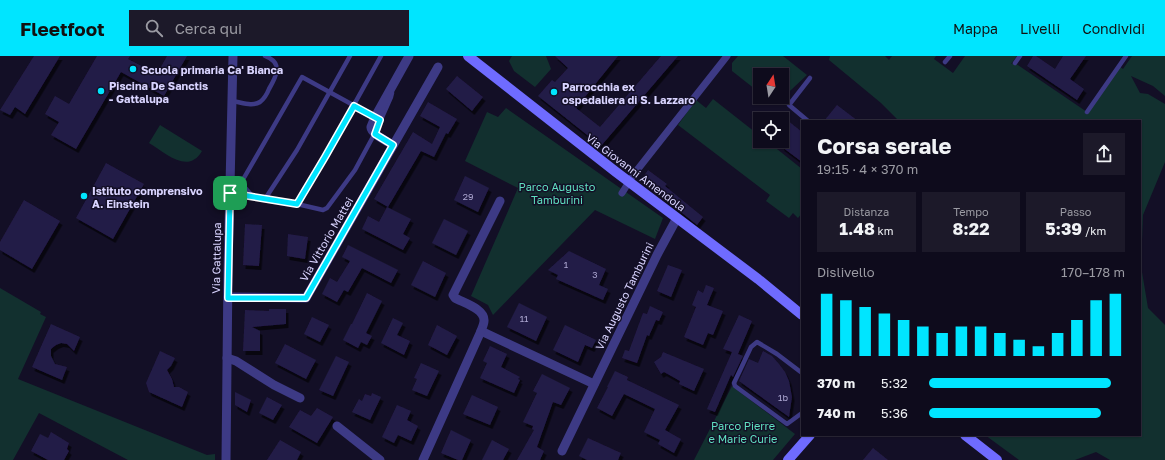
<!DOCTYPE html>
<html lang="it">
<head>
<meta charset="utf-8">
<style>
	:root { --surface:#0e0b1c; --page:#1c1929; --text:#f1f3f6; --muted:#9b9ba3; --line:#2e2b3b; --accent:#00e5ff }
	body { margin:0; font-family:"Golos Text",sans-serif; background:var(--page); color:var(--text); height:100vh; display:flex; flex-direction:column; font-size:15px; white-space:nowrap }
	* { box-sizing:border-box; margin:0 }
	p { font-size:13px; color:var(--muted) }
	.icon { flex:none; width:22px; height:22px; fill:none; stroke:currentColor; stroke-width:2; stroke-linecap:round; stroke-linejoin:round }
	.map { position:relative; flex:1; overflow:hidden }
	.drawer { position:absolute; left:801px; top:64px; width:340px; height:316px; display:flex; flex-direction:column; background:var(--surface); border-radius:0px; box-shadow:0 1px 3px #0004,0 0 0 1px var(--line) }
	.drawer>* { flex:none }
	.needle { width:26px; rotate:12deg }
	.fabs { position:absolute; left:753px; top:12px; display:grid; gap:8px }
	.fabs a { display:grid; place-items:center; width:36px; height:36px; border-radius:0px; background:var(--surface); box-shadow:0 1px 3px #0004,0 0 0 1px var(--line); font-size:20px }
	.pin { position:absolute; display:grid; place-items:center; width:34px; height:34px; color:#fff; margin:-17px; border-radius:8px; box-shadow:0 2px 6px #0006 }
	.round { display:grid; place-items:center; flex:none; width:42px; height:42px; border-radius:0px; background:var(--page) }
	.summary { display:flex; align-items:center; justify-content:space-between; height:68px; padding:0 16px }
	h1 { font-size:22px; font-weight:700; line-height:30px }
	.stats { display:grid; grid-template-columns:repeat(3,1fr); gap:6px; height:68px; padding:4px 16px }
	.stats div { display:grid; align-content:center; border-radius:0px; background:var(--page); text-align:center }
	.stats b { font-size:17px; font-weight:700 }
	.stats small { font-size:11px; font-weight:400 }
	.stats p { font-size:11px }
	.chart { height:112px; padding:8px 16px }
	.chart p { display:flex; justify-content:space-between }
	.chart svg { width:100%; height:72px; margin-top:4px; stroke:var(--accent); stroke-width:6 }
	ul { padding:0 16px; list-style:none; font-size:13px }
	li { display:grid; grid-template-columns:64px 48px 1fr; align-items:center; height:30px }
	li i { height:10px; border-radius:5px; background:var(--accent) }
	header { display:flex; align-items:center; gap:24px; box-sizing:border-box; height:56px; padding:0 20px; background:var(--accent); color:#111 }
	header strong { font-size:19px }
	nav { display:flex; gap:22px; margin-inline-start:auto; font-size:14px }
	.search { width:280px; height:36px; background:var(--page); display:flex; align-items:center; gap:10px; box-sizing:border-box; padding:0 14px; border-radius:0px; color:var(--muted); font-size:15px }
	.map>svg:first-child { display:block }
	.green { fill:#12302f }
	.building { fill:#241b47; filter:url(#shadow) }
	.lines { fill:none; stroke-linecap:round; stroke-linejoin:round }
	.service { stroke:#3d3a85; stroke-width:4.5 }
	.pedestrian { stroke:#3d3a85; stroke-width:7 }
	.minor { stroke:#3d3a85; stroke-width:9 }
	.secondary { stroke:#6f6bff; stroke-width:10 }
	.route-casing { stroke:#fff; stroke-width:8 }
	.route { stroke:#00e5ff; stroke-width:5 }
	.poi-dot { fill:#00e5ff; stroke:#130f26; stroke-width:1.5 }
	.labels { text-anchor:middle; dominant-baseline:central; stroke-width:3; stroke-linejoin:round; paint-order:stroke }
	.number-label { font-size:9px; fill:#aca6d1 }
	.poi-label { font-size:11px; font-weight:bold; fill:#d9d4ff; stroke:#130f26; text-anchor:start }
	.street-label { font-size:11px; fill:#d9d4ff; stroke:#130f26 }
	.park-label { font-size:11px; fill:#5fe0c0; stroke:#130f26 }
</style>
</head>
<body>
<header>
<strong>Fleetfoot</strong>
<div class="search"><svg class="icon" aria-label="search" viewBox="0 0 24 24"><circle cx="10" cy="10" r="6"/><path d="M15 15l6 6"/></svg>Cerca qui</div>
<nav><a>Mappa</a><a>Livelli</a><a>Condividi</a></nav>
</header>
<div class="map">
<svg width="1165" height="404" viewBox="0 0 1165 404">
	<defs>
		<filter id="shadow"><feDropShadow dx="2.5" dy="4" stdDeviation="0" flood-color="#0009"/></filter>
	</defs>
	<rect width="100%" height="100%" fill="#130f26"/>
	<!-- green -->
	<g class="green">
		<path d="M512,0H546L551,13L535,31L514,15L509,5Z"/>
		<path d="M738,0H783L807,19L776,48L765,41H782V19H760V37L732,15V7Z"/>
		<path d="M830,0H885L889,4L892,0H936L934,3L953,17L965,0H1017L1011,8L1015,7L1087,56L1119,10L1123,13L1132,0H1165V40L1153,30L1131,20L1140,37L1148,38L1165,48V106L1143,159L1141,210L1148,252L1165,269V404H1110L1096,396L1075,404H1019L985,379H1140V65H899L881,47L829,4Z"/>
		<path d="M713,43L760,80V85H767L802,113V157L798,162L793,157L789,162L766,145L770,139L678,69L696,44L706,52Z"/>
		<path d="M506,52L663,162L655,183L595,154L493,259L488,249L471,240L518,132L465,105L487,56L498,61Z"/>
		<path d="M160,69L202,95C188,119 166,97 149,87Z"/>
		<path d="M0,232L41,256L40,258L46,261L18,323L207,399L215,398V404H128L39,357L13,404H0Z"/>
		<path d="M732,330L795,378L773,404H694Z"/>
	</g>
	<!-- building -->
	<g class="building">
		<path d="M34,0H60L25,58L15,51L10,59L0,54Z"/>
		<path d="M97,0H130L128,3L157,18L167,0H187L164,40L121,16L76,93L51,79L59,66L45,58L55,40L69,48Z"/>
		<path d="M555,0H618L576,52L600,71L661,0H678L601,90L538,40L552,24L555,26L568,12Z"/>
		<path d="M1033,0H1036L1055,13L1063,0H1086L1070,23L1084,33L1077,44L1027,10Z"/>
		<path d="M457,20L483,41L472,55L446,33Z"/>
		<path d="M428,46L457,63L448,78L446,77L434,101L421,95L388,151L374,143L413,76L432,88L440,71L420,60Z"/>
		<path d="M837,49L858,65H824Z"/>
		<path d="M782,60L802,76V106L782,91Z"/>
		<path d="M106,107L144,128L113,183L76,162Z"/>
		<path d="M648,114L667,128L665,130L703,161L697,169L641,124Z"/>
		<path d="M465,120L489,132L478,156L454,144Z"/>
		<path d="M24,144L60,165L32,213L0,194V186Z"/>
		<path d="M387,151L411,163L403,178L410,182L403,194L362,173L368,160L379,166Z"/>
		<path d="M444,163L468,175L456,199L432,187Z"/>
		<path d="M245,168L262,169L259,210L243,209Z"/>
		<path d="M288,178L308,181L305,203L287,200Z"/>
		<path d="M348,189L398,214L391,227L362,212L348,236L344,234L337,246L322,238L330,222L337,226L350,205L342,201Z"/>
		<path d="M569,195L606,213L599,229L608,233L603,244L556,223L558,219L548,214Z"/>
		<path d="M423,205L446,217L435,241L411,229Z"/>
		<path d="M668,209L682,214L671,241L657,235Z"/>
		<path d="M706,229L714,232L707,249L723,255L713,279L708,277L703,289L684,281L696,251L692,249L698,234L703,237Z"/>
		<path d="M367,237L382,245L366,277L372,280L367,289L361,286L358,292L343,284L351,268H352Z"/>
		<path d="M519,247L547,261L536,285L507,271Z"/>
		<path d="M650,250L663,256L659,265L656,264L649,280L647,279L637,307L622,302L625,294L629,295L643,257L647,258Z"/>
		<path d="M269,253H286V268L252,271L260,275V295H243L245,254L269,255Z"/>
		<path d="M739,259L752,265L738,298L743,300L733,321L731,319L715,356L707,353L732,296L723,293Z"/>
		<path d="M312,261L329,269L320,286L304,278Z"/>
		<path d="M393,262L403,267L397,279L410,285L404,299L381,287Z"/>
		<path d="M51,268L80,281L74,295L67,288L61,287L56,289L51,293V300L55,308L67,311L62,324L32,311Z"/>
		<path d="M437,269L457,280L447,299L428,289Z"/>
		<path d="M565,269L596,284L592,292L585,289L578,306L553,294Z"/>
		<path d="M285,288L316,304L306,323L275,307Z"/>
		<path d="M490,290L507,298L501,311L520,321L518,323L520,324L514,337L480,322L487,307L483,305Z"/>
		<path d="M160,295L175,302L171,310L167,314L172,323L174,331H179L188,336L182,351L149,336L146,327Z"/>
		<path d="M763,295L772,300L779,308L785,316L789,325L792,341L789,361L739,325L749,303L758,307Z"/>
		<path d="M663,296L704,313L694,335L679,328L680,325L664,316L661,318L654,306L661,301Z"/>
		<path d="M336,300L349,306L333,340L319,334Z"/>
		<path d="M421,307L439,315L427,340L412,334L417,323L414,322Z"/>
		<path d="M615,315L628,321L627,324L679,349L665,374L681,383L674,397L658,388L660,384L644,376L655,353L624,338L612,360L597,352L608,331H607Z"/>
		<path d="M542,318L570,332L561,349L553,346L537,391L544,395L540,404H517L534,374L532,373L533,370L523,366L537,337L533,335Z"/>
		<path d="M235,336L251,344L247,356L235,349Z"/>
		<path d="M372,337L381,341L370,364L352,356L359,343L362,345L365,338L371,340Z"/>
		<path d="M472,339L498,351L490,369L463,358Z"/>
		<path d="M267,341L282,349L273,364L259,357Z"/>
		<path d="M397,349L411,355L407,364L418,370L411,385L398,379L394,387L382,381Z"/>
		<path d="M317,352L333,361L317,387L289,371L300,354L311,360Z"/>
		<path d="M451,374L471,384L462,404H458L441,397Z"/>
		<path d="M51,376L69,387L67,393L69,395L64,404H48L31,395L40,378L48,382Z"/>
		<path d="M588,382L621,397L618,404H587L579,400Z"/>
		<path d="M280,384L301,396L297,404H267Z"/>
		<path d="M492,384L509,393L503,404H482Z"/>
		<path d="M873,392L888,404H863Z"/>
	</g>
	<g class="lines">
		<!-- service -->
		<g class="service">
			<path d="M945,6L950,0"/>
			<path d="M1015,7L1020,0"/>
			<path d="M232,45C241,46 252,51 260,46C264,43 267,38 269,33C276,21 284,7 265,0"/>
			<path d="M1087,56L1126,0"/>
			<path d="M808,65L789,49L810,22"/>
			<path d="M230,137L297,148L323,154L327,152L355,114L375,77L391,41L392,37"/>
			<path d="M253,141L241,127L302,21L375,61"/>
			<path d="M265,143L297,94L350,0"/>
			<path d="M297,148L325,101L381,0"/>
			<path d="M802,317L777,298L757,286L751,291L734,327L735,330L787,368L802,357"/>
		</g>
		<!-- pedestrian -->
		<path class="pedestrian" d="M622,137L634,118L727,0"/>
		<!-- minor -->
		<g class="minor">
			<path d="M393,89C388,86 370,77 371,71C372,68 374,64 375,61L409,0"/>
			<path d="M500,145L453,239L455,242C464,247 485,253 484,265C484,268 482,272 481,275L594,328"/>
			<path d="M228,241L306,242L438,11"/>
			<path d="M227,302L236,305L274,329L300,342"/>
			<path d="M337,370L380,404"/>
			<path d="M562,395L657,199L677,162"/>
			<path d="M226,404L228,216L233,0"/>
			<path d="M423,404L481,275"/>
		</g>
		<!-- secondary -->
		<g class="secondary">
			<path d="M468,0L616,116L758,223L802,259"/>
			<path d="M965,379L997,404"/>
			<path d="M788,404L810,379"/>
		</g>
	</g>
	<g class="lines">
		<!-- route casing -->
		<g class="route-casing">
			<path id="route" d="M354,50L380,64L375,78L393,89L306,242H228L230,137L297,148L325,101Z"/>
		</g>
		<!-- route -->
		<use href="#route" class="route"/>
	</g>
	<!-- markers -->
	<g class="poi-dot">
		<circle cx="133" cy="13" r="4"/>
		<circle cx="101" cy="35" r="4"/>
		<circle cx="554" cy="36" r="4"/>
		<circle cx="84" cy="140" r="4"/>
	</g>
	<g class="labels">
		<!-- number labels -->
		<g class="number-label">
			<text x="468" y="140">29</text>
			<text x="566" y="208">1</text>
			<text x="595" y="218">3</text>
			<text x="524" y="262">11</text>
			<text x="783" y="341">1b</text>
		</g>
		<!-- poi labels -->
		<g class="poi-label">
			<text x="141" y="13">Scuola primaria Ca' Bianca</text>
			<text x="109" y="29">Piscina De Sanctis<tspan x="109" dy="13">- Gattalupa</tspan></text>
			<text x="562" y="30">Parrocchia ex<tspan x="562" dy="13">ospedaliera di S. Lazzaro</tspan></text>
			<text x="92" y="134">Istituto comprensivo<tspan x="92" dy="13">A. Einstein</tspan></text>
		</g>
		<!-- street labels -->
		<g class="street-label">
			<text transform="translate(636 116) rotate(37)">Via Giovanni Amendola</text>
			<text transform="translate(326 183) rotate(-60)">Via Vittorio Mattei</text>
			<text transform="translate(216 202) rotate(-89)">Via Gattalupa</text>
			<text transform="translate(624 240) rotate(-64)">Via Augusto Tamburini</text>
		</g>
		<!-- park labels -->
		<g class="park-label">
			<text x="557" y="130">Parco Augusto<tspan x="557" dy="13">Tamburini</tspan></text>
			<text x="743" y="369">Parco Pierre<tspan x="743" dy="13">e Marie Curie</tspan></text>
		</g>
	</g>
</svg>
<div class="fabs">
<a><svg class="needle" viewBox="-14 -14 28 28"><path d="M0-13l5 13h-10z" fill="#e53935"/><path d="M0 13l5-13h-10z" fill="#9b9ba3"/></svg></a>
<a><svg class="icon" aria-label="locate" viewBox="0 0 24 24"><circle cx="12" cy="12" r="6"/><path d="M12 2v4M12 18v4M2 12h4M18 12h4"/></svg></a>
</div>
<div class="pin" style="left:230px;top:137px;background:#1e9e55"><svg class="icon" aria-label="arrive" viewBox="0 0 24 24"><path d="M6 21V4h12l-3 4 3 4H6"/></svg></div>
<section class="drawer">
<div class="summary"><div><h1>Corsa serale</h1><p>19:15 · 4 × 370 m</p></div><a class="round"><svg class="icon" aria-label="share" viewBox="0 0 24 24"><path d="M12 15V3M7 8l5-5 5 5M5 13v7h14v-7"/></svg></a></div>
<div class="stats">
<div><p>Distanza</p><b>1.48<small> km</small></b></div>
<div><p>Tempo</p><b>8:22</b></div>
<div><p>Passo</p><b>5:39<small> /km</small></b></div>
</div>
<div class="chart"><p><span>Dislivello</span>170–178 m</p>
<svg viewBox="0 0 160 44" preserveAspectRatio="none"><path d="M5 44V6M15 44V10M25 44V14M35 44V18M45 44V22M55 44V26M65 44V30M75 44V26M85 44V26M95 44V30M105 44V34M115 44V38M125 44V30M135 44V22M145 44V10M155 44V6"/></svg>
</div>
<ul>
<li><b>370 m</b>5:32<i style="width:93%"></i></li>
<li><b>740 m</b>5:36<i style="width:88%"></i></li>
</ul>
</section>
</div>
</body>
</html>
